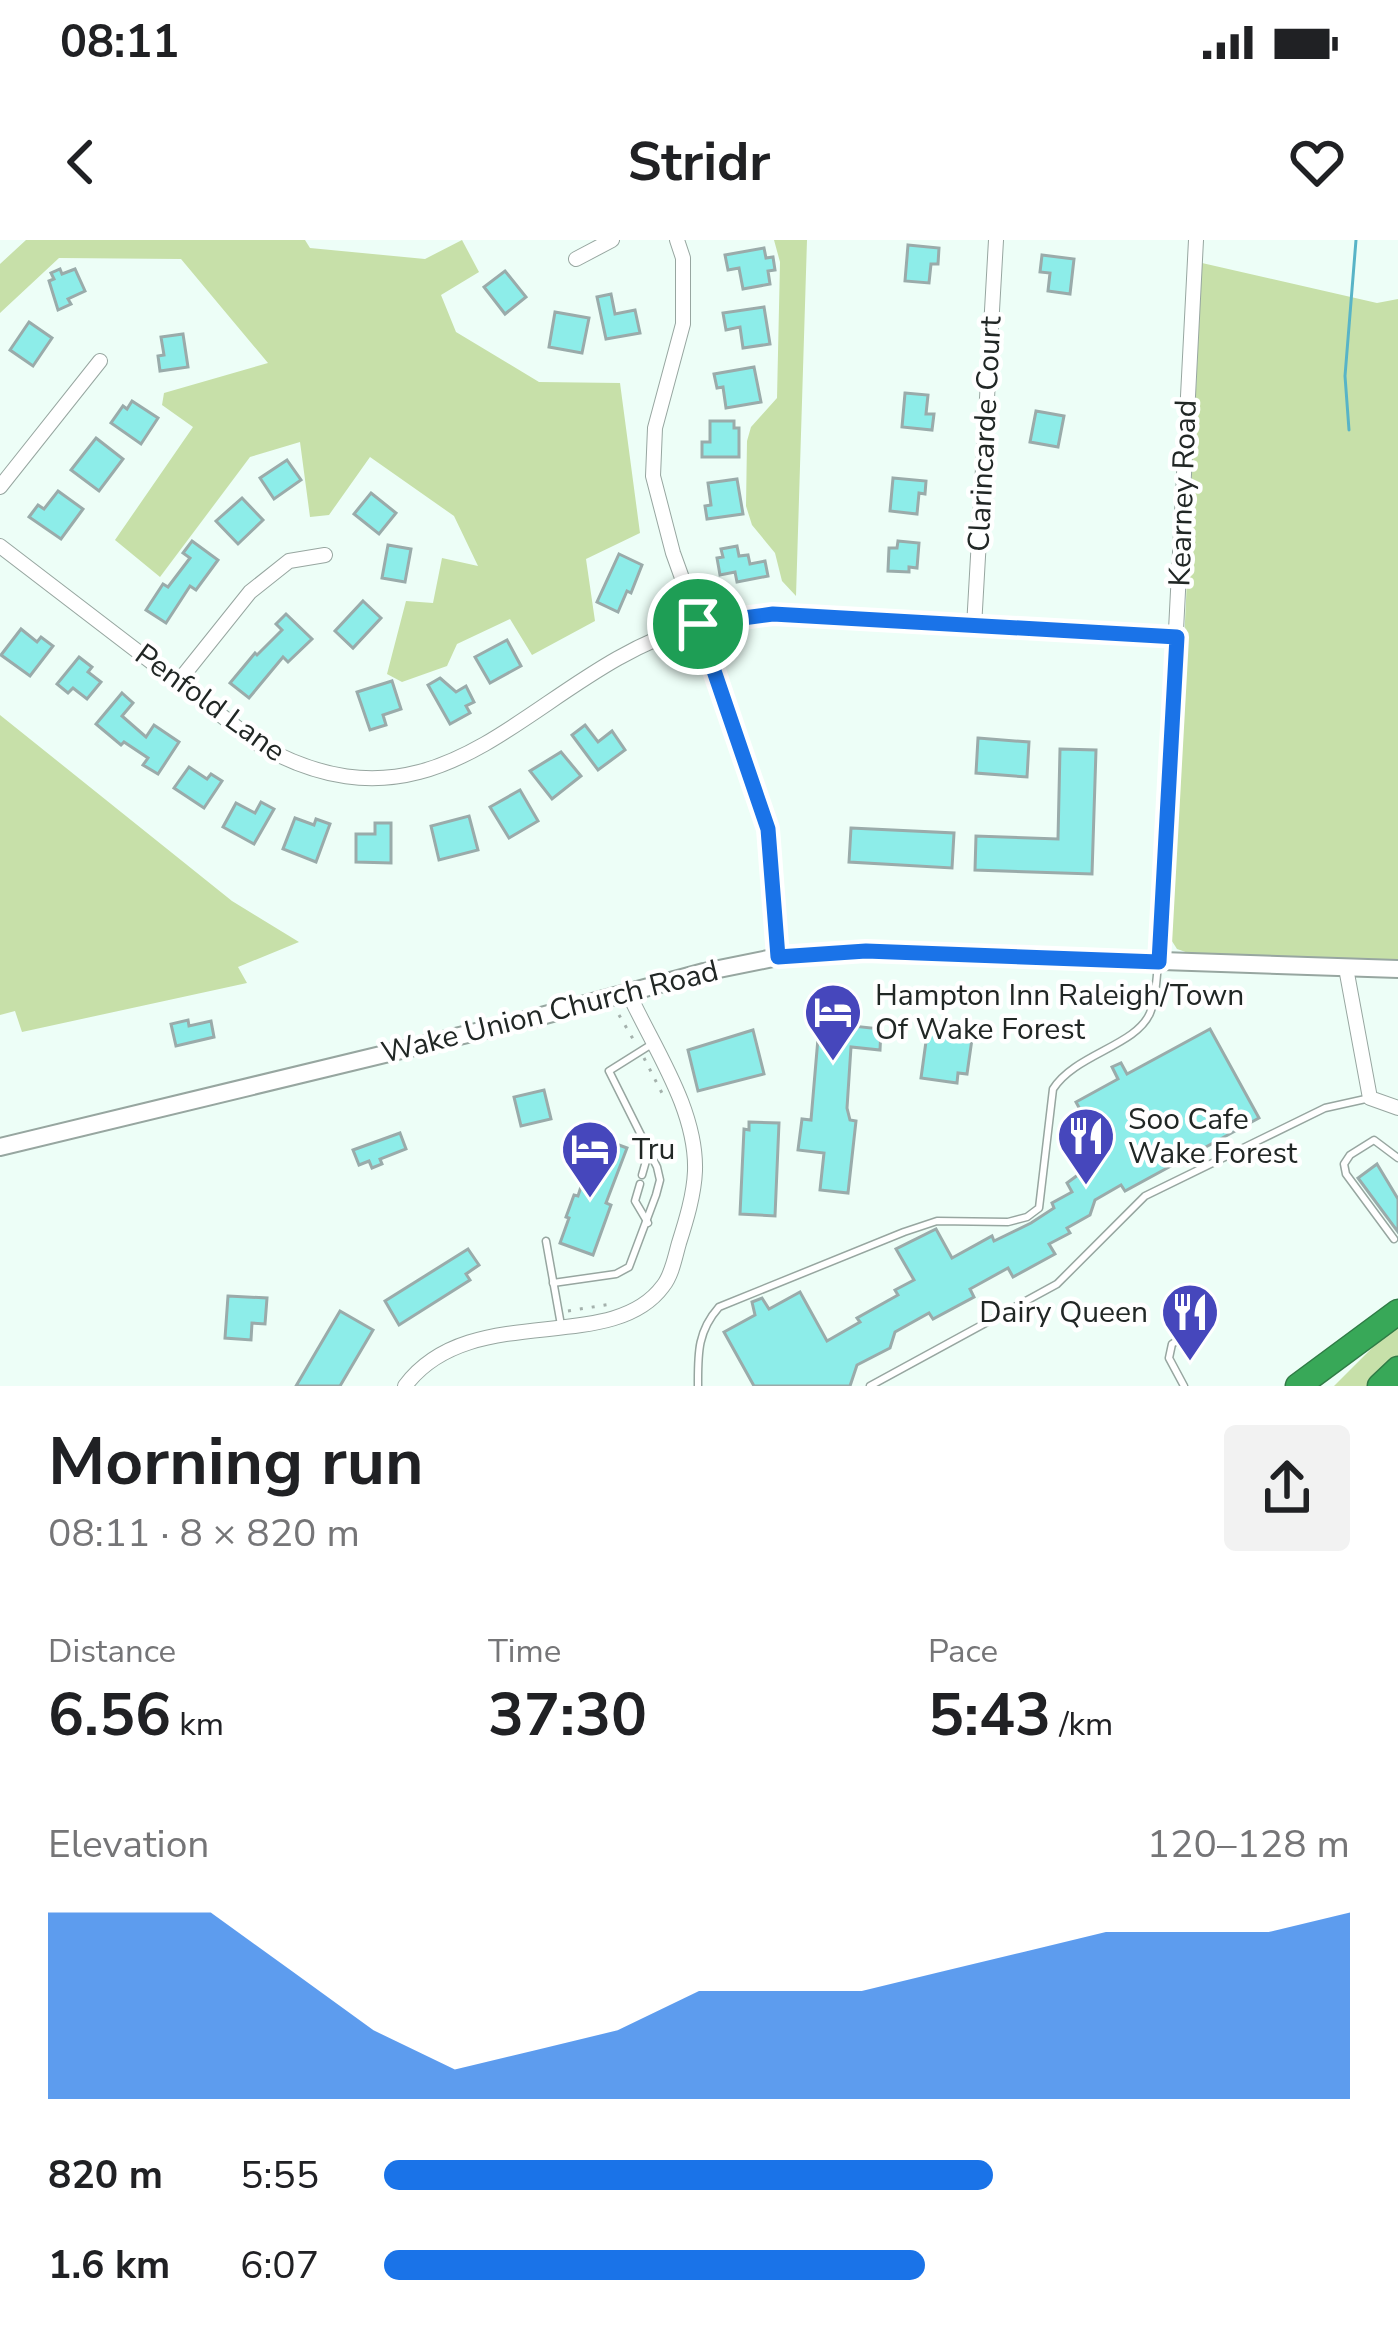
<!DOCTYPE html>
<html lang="en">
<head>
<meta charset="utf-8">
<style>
	:root { --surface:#fff; --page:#f2f2f2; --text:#202124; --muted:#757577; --accent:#1a73e8 }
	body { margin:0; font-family:"Nunito Sans",sans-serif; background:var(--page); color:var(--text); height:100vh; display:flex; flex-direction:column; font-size:45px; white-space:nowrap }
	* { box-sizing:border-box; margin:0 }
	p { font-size:39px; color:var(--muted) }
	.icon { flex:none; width:66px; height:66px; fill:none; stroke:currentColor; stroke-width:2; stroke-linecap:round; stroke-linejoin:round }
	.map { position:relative; height:1146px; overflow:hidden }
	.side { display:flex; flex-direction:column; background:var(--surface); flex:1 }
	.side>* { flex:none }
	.pin { position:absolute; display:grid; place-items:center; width:102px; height:102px; color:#fff; margin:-51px; border:6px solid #fff; border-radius:50%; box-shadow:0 3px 12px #0007 }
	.round { display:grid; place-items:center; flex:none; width:126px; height:126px; border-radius:12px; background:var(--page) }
	.head { display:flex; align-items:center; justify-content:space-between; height:204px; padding:0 48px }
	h1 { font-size:66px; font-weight:700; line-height:90px }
	.figures { display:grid; grid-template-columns:repeat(3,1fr); gap:18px; height:204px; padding:12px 48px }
	.figures div { display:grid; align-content:center }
	.figures b { font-size:60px; font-weight:700 }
	.figures small { font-size:33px; font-weight:400 }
	.figures p { font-size:33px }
	.chart { height:336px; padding:24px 48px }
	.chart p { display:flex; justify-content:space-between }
	.chart svg { width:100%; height:216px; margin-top:12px; fill:var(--accent); opacity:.7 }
	ul { padding:0 48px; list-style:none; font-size:39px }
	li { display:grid; grid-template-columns:192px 144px 1fr; align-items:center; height:90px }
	li i { height:30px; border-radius:15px; background:var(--accent) }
	.status { display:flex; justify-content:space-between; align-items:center; height:84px; padding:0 60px; background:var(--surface); direction:ltr }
	.status svg { height:33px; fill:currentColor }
	header { display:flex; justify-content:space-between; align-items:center; height:156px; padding:0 48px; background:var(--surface); font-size:54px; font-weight:700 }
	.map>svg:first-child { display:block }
	.green { fill:#c7e0a9 }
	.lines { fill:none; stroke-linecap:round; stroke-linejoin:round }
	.stream { stroke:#58b4c7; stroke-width:3 }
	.building { fill:#8dede9; stroke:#9aabaa; stroke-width:3 }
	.service-casing { stroke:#97a6a0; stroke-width:9 }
	.minor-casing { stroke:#97a6a0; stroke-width:16 }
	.tertiary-casing { stroke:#97a6a0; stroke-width:20 }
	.motorway-casing { stroke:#307b46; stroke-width:27 }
	.path { stroke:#a4b1ac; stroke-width:3; stroke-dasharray:3 9; stroke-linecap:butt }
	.service { stroke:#fff; stroke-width:6 }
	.minor { stroke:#fff; stroke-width:14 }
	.tertiary { stroke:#fff; stroke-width:16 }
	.motorway { stroke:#38a858; stroke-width:24 }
	.route-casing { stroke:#fff; stroke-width:24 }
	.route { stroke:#1a73e8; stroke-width:15 }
	.labels { text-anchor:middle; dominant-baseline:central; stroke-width:9; stroke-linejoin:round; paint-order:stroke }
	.street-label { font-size:30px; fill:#212725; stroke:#fff }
	.poi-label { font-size:30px; fill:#212725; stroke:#fff; text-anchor:start }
</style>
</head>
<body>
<div class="status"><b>08:11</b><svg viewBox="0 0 49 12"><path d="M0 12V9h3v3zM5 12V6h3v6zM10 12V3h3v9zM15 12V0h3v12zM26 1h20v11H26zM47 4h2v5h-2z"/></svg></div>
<header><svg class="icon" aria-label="back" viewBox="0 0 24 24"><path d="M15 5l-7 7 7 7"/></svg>Stridr<svg class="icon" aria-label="heart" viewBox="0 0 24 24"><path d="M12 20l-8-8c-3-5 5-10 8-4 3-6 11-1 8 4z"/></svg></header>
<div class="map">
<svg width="1398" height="1146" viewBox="0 0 1398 1146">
	<rect width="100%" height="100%" fill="#edfef7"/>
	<!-- green -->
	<g class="green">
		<path d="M26,0H305L310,8L425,19L462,0L479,32L441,55L456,92L539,142L620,143L640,293L586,319L595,381L532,415L510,379L457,404L447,426L402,442L387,434L406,361L433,363L442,318L478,326L454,276L370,217L329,275L310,277L300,202L250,217L160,337L115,300L193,187L162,165L164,153L268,123L181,19L59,18L0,73V24Z"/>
		<path d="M774,0H807L796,356L782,341L775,313L752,285L746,266L747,201L751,187L777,158L780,22Z"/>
		<path d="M1202,23L1377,63L1398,59V721L1197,716L1177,709L1170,698Z"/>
		<path d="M0,475L232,661L299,702L238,727L247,743L22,792L15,771L0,775Z"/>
		<path d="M1398,1082V1118L1369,1146H1334Z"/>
	</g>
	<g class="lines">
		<!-- stream -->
		<path class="stream" d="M1349,190L1345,136L1356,0"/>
	</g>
	<!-- building -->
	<g class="building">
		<path d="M908,5L939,8L938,24H931L929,43L905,41Z"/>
		<path d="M764,8L766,18L773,17L775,30L768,31L770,44L743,49L739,28L728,30L725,15Z"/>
		<path d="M1042,15L1074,19L1070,54L1048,51L1050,33L1040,32Z"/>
		<path d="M60,29L62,34L75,29L85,51L68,59L71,64L58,70L49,41L54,39L51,33Z"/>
		<path d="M505,31L526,57L505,74L484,47Z"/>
		<path d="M611,54L615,74L635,70L640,93L606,99L597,57Z"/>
		<path d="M764,67L770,104L743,108L740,87L726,90L723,73Z"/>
		<path d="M555,72L589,78L582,113L549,107Z"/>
		<path d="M29,82L52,98L33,126L10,110Z"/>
		<path d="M183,94L188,127L160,131L158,116L164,115L161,97Z"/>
		<path d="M754,127L761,162L726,168L723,147L717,148L714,134Z"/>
		<path d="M905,153L928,155L926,174H934L932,190L902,187Z"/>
		<path d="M132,161L158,178L141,204L111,183L123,166L127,169Z"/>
		<path d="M1036,171L1064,176L1058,207L1030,202Z"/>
		<path d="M710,181H734V188H739V217H702V202H710Z"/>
		<path d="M96,198L123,219L99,251L71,230Z"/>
		<path d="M287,220L301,240L274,259L260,238Z"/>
		<path d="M893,238L926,241L925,254L919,253L917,274L890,271Z"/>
		<path d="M737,239L743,274L707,279L705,266L711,265L708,243Z"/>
		<path d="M58,251L83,269L61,299L29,277L38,265L44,269Z"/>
		<path d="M371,253L396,273L379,294L354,274Z"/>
		<path d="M242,258L263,280L238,304L216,281Z"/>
		<path d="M192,301L218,320L196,350L190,346L166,383L146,370L163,344L168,347L190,318L183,313Z"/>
		<path d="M898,301L919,303L917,328L909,327V332L888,331L889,308H897Z"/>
		<path d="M388,305L411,309L405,342L382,338Z"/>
		<path d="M737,306L739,316L748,315L750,324L765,321L768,336L737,342L735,332L720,335L717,318L723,317L721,309Z"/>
		<path d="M619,314L642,325L631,353L627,351L618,372L597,362Z"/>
		<path d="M363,361L381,378L353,408L335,391Z"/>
		<path d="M286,374L312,399L288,422L283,417L249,458L230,443L255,413L257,415L282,390L276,384Z"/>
		<path d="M21,389L37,402L41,397L53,406L30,436L1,415Z"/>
		<path d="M507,400L521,426L490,443L475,417Z"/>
		<path d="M79,417L92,427L88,432L101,442L87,459L73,448L68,453L57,444Z"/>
		<path d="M440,438L456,452L466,446L474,462L466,466L470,473L450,484L428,445Z"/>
		<path d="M392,441L401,469L383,475L386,485L370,490L357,452Z"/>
		<path d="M122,453L133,463L122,476L146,497L154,485L179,502L158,534L143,525L148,518L124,502L121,505L96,484Z"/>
		<path d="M585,485L598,502L612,491L625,510L598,530L572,495Z"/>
		<path d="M978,498L1029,502L1027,537L976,533Z"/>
		<path d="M1060,509L1096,510L1092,634L975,630L976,596L1058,599Z"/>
		<path d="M561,512L581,536L552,559L530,531Z"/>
		<path d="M189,527L207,539L211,534L222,541L204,568L174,548Z"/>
		<path d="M520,550L538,581L509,598L490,567Z"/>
		<path d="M261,562L274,569L254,604L223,587L236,563L255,573Z"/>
		<path d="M469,576L478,610L439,620L431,586Z"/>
		<path d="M295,578L314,585L316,579L330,584L316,622L283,609Z"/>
		<path d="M375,583H391V623L356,622V594H375Z"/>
		<path d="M851,588L954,593L952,628L849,622Z"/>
		<path d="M820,775L852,778V786L881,789L880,810L851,807L847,868L850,880L856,881L848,953L820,950L824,913L798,910L802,879L811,880Z"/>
		<path d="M188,780L189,786L211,781L214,797L176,806L171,784Z"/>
		<path d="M941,782L951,783V789L973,792L967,834L958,833L957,843L921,838L928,787L941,789Z"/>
		<path d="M1210,789L1259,878L1125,951L1121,945L1095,960L1090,975L1067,988L1070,993L1049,1004L1055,1014L1013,1037L1008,1028L970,1049L974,1057L933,1079L929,1073L895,1092L890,1108L857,1125L850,1146H754L724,1092L755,1075L752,1062L762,1058L769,1069L800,1052L827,1101L860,1082L857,1078L898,1055L895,1050L914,1040L896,1009L936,989L952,1018L992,996L994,1001L1031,983L1054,968L1052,963L1072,952L1067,943L1105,915L1076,862L1118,839L1112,827L1121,823L1127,834Z"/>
		<path d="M753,790L764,834L698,851L688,810Z"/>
		<path d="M544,850L551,879L521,886L514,857Z"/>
		<path d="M749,882L779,883L775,976L740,974L744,889L749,890Z"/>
		<path d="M400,893L406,909L380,919L382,924L372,928L369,921L359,925L353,910Z"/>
		<path d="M597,897L627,908L606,963L611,965L593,1015L560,1003L569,978L566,977L574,955L578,956Z"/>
		<path d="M1377,924L1398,959V992L1358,938Z"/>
		<path d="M468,1009L479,1025L466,1034L470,1040L399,1085L385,1061Z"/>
		<path d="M228,1056L267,1058L265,1084L252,1083L251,1100L225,1098Z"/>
		<path d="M340,1071L373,1090L340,1146H296Z"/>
	</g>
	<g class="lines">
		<!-- service casing -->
		<g class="service-casing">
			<g id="service">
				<path d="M642,935L648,914"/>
				<path d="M640,944L635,961L648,983"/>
				<path d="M1394,999L1346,934L1344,924L1350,915L1374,900L1398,918"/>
				<path d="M546,1001L561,1085"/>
				<path d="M553,1043L616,1034L629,1027L656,955L660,940L657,927L609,831L652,804"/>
				<path d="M698,1146C698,1114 697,1092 719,1067L904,992L937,981L1008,982L1027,977L1039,968L1053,849C1075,814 1136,806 1150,773C1156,759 1156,741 1158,725"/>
				<path d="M870,1146L1057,1044L1145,956L1325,868L1370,858"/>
				<path d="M1184,1146L1169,1118L1172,1104L1209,1080"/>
			</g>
		</g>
		<!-- minor casing -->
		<g class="minor-casing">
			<g id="minor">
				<path d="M677,0L683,18V84L655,188L653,236L673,313L735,485L768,589L778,717"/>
				<path d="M576,19L612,0"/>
				<path d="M0,247L100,121"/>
				<path d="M0,306L261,506C451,611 533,430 696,385C769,364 849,379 923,384C1007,389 1092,392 1177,397"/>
				<path d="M974,387L996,0"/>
				<path d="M178,442L250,352L289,321L325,315"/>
				<path d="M1159,722L1196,0"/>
				<path d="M1346,728L1370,858L1398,868"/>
				<path d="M405,1146C470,1059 611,1117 663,1046C672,1035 675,1017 679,1003C686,981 694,955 695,931C697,869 653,807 628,752"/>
			</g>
		</g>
		<!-- tertiary casing -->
		<g class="tertiary-casing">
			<path id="tertiary" d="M0,907L534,778L704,732L778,717L866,711L1398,729"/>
		</g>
		<!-- motorway casing -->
		<g class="motorway-casing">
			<g id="motorway">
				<path d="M1298,1146L1398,1072"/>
				<path d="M1380,1146L1398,1129"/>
			</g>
		</g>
		<!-- path -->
		<g class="path">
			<path d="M619,775L636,804"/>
			<path d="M644,818L664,857"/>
			<path d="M568,1071L611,1064"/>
		</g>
		<!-- service -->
		<use href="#service" class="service"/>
		<!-- minor -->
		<use href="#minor" class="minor"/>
		<!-- tertiary -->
		<use href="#tertiary" class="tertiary"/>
		<!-- motorway -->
		<use href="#motorway" class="motorway"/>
	</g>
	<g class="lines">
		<!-- route casing -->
		<g class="route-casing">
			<path id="route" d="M773,374L1177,397L1159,722L866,711L778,717L768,589L698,384Z"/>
		</g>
		<!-- route -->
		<use href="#route" class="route"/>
	</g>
	<!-- icons -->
	<defs>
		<g id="hotel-pin" transform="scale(3)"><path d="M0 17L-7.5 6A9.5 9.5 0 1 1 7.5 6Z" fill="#4647bc" stroke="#fff"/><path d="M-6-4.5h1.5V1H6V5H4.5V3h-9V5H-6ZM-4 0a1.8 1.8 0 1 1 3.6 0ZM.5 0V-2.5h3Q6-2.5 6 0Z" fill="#fff"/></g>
		<g id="restaurant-pin" transform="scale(3)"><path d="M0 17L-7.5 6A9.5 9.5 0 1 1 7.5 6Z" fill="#4647bc" stroke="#fff"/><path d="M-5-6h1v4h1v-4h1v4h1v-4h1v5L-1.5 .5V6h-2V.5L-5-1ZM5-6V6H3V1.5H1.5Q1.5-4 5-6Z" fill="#fff"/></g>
	</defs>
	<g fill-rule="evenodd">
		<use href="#hotel-pin" x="833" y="772"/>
		<use href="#restaurant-pin" x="1086" y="896"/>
		<use href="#hotel-pin" x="590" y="909"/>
		<use href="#restaurant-pin" x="1190" y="1072"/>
	</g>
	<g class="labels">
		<!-- street labels -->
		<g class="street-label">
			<text transform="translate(985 194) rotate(-87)">Clarincarde Court</text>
			<text transform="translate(1183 253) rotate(-88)">Kearney Road</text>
			<text transform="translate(210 463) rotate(36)">Penfold Lane</text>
			<text transform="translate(550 772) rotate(-14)">Wake Union Church Road</text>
		</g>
		<!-- poi labels -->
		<g class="poi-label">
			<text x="875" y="755">Hampton Inn Raleigh/Town<tspan x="875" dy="34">Of Wake Forest</tspan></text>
			<text x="1128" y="879">Soo Cafe<tspan x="1128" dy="34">Wake Forest</tspan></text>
			<text x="632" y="909">Tru</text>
			<text x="1148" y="1072" text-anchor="end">Dairy Queen</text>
		</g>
	</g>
</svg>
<div class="pin" style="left:698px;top:384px;background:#1e9e55"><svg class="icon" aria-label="arrive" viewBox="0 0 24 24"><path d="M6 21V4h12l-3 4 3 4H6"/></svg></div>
</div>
<section class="side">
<div class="head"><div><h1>Morning run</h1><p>08:11 · 8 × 820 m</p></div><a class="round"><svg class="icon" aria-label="share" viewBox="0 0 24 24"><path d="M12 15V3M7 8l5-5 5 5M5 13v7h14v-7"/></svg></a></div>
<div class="figures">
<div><p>Distance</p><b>6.56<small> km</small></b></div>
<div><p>Time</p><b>37:30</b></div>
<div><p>Pace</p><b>5:43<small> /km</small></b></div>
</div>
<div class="chart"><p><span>Elevation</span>120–128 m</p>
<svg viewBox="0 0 160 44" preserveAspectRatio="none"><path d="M0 44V6L10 6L20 6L30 18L40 30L50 38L60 34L70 30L80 22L90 22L100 22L110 18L120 14L130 10L140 10L150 10L160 6V44z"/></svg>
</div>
<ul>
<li><b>820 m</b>5:55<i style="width:63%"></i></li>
<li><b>1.6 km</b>6:07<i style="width:56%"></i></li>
</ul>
</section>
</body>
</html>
